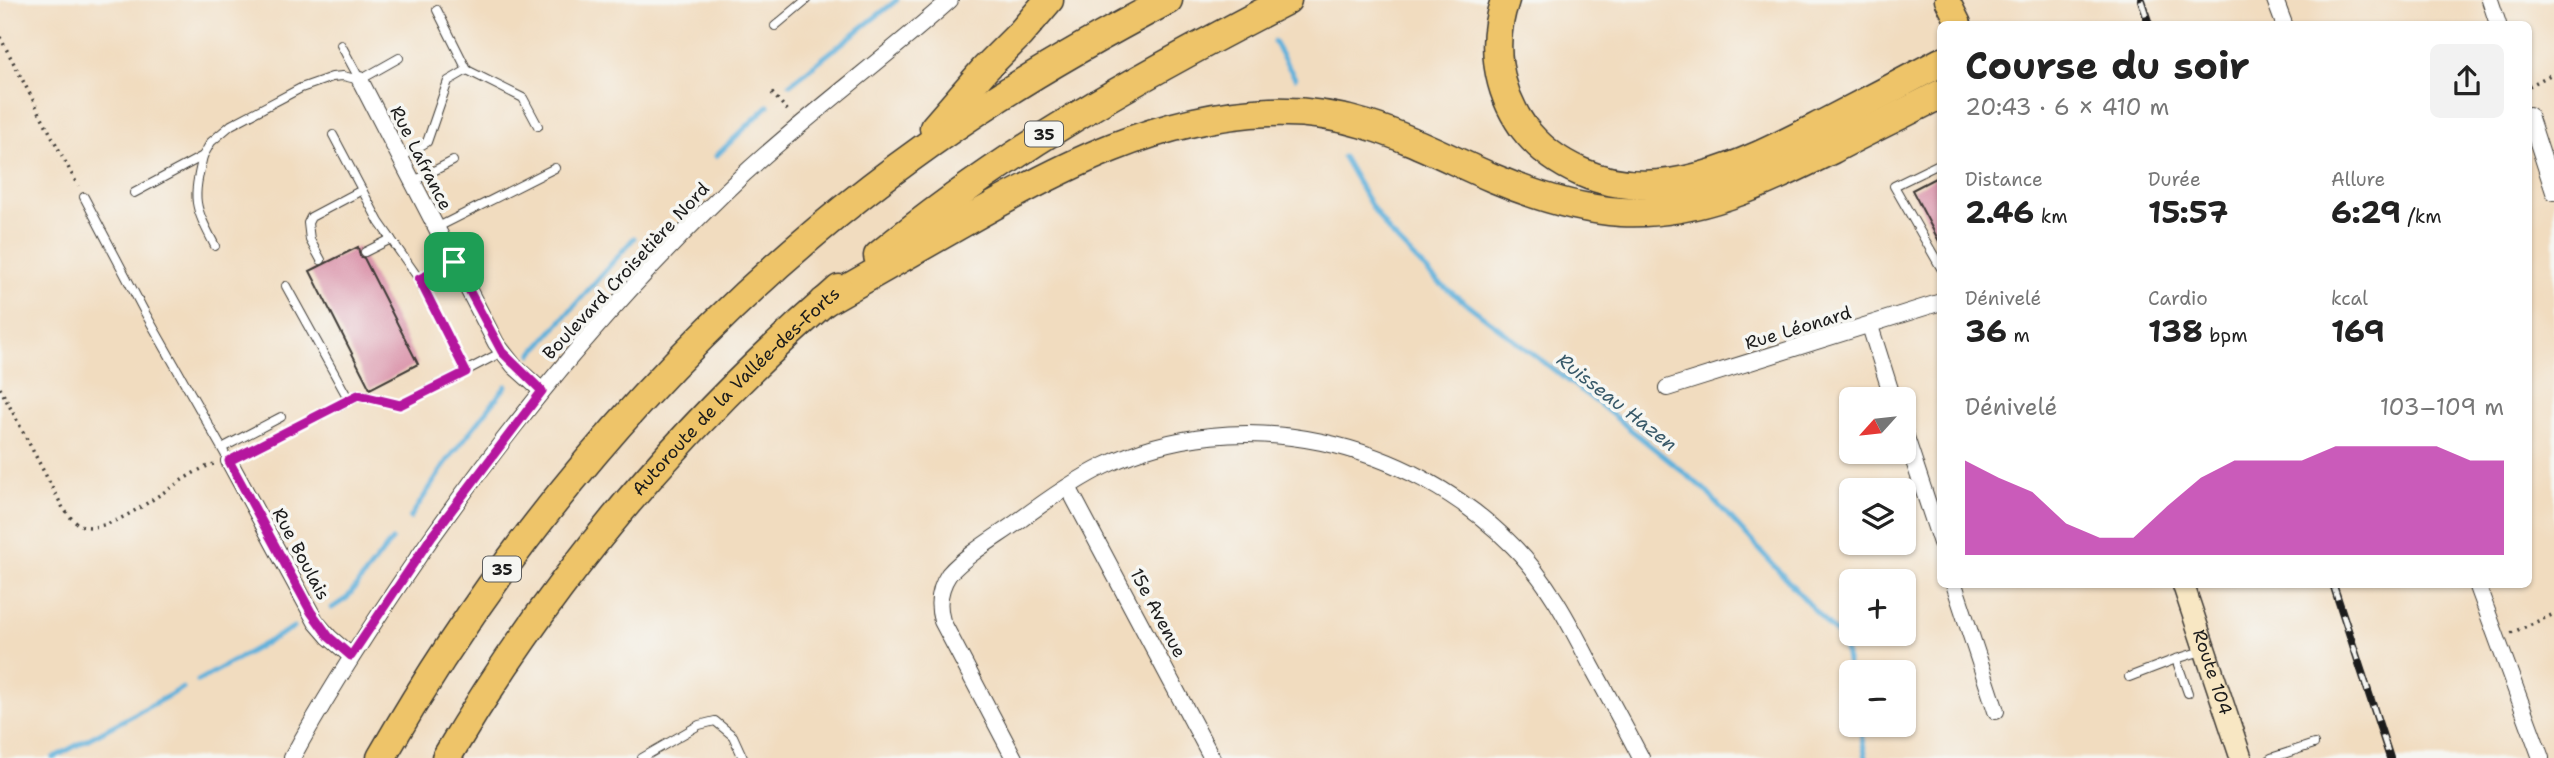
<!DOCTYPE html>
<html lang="fr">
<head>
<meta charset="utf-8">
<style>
	:root { --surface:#fff; --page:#f2f2f2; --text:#222; --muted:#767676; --accent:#b5179e }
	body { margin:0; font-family:"Shantell Sans",sans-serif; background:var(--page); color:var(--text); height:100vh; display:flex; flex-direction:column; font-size:26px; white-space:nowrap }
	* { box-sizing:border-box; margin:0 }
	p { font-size:23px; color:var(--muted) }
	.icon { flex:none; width:38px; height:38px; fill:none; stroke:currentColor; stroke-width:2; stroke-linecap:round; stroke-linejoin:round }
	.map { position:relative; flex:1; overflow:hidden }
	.sheet { position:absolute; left:1937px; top:21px; width:595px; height:567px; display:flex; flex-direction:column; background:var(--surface); border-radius:10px; box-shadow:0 2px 5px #0004 }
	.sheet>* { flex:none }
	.needle { width:46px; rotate:243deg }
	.buttons { position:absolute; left:1839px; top:387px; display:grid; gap:14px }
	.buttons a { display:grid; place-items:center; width:77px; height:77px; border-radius:10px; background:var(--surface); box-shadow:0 2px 5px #0004; font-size:35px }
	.pin { position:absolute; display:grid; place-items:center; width:60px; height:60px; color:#fff; margin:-30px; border-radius:14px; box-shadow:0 4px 10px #0006 }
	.round { display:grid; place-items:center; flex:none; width:74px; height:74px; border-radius:10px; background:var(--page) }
	.overview { display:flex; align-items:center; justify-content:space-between; height:119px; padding:0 28px }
	h1 { font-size:38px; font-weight:700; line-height:52px }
	.stats { display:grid; grid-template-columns:repeat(3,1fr); gap:10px; height:119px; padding:7px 28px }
	.stats div { display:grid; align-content:center }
	.stats b { font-size:30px; font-weight:700 }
	.stats small { font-size:19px; font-weight:400 }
	.stats p { font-size:19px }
	.chart { height:196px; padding:14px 28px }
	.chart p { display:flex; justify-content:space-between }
	.chart svg { width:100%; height:126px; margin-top:7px; fill:var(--accent); opacity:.7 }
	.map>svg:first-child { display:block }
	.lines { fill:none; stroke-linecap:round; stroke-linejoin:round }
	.stream { stroke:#60b1db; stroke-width:5 }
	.building { fill:#d88ba4 }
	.lane-casing { stroke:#3c3934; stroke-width:10 }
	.street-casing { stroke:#3c3934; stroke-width:18 }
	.secondary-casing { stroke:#3c3934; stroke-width:24 }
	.primary-casing { stroke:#3c3934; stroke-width:27 }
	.highway-casing { stroke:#3c3934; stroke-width:31 }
	.path { stroke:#3c3934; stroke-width:3.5; stroke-dasharray:2 5; stroke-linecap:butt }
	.lane { stroke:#fff; stroke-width:8 }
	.street { stroke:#fff; stroke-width:16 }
	.secondary { stroke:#f8e7c3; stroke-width:21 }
	.primary { stroke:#eec469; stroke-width:24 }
	.highway { stroke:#eec469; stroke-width:28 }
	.rail-casing { stroke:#1c1c1c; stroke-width:8 }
	.rail { stroke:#f6f6f2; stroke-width:5; stroke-dasharray:16; stroke-linecap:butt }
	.route-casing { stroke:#fff; stroke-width:14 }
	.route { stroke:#b5179e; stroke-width:9 }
	.labels { text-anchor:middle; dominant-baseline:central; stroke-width:7; stroke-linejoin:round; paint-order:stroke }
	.shield { fill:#f6f6f2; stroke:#5d5d5c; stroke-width:2 }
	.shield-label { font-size:16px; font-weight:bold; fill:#1c1c1c }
	.street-label { font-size:18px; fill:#1c1c1c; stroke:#f6f6f2 }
	.water-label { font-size:19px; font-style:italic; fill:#375868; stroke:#f6f6f2 }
</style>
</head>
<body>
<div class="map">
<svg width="2554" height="758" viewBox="0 0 2554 758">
	<rect width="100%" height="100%" fill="#f6f6f2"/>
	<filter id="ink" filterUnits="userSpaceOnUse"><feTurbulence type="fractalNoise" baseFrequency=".0143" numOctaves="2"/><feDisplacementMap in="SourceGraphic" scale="14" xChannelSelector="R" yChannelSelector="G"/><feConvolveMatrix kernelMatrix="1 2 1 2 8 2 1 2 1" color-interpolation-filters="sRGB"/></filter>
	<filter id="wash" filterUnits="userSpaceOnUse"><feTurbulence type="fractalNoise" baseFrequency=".00686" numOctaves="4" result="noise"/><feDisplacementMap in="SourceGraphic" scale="28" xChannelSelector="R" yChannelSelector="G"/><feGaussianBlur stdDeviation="1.57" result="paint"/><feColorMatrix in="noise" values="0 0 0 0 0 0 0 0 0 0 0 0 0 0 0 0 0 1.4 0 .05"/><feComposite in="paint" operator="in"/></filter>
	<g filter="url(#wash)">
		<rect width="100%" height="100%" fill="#f1dcbf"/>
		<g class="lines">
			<!-- stream -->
			<g class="stream">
				<path d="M1274,42L1295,78"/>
				<path d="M790,84L897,0"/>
				<path d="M716,156L768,106"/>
				<path d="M1343,157L1372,207L1390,233L1438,282L1599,404L1704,489L1843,641L1852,685"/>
				<path d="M532,354L634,238"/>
				<path d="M410,518L448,460L506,386"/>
				<path d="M332,608L347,598L392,540"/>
				<path d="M198,681L294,627"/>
				<path d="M1859,724L1866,758"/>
				<path d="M53,758L183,688"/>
			</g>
		</g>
		<g id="blocks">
			<!-- building -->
			<g class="building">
				<path d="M1941,175V245L1912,190Z"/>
				<path d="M358,247L360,256L364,258L418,364L370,389L310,271Z"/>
			</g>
		</g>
	</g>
	<g filter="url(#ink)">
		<use href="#blocks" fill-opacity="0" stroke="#3c3934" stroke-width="2"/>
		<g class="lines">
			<!-- lane casing -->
			<g class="lane-casing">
				<g id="lane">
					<path d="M437,10L467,70"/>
					<path d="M775,26L806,0"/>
					<path d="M341,45L360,80"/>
					<path d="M333,135L379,222L419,279"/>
					<path d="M203,156C192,202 194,205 215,246"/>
					<path d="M400,158L427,142L448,81L467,70L523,98L538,126"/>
					<path d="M1941,163L1894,186L1941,268"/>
					<path d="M412,182L453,161"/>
					<path d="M134,193L203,156L211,142L231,125L301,88L332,77L343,76L360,80L399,58"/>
					<path d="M84,197L144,311L229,461L349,400"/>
					<path d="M436,228L555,168"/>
					<path d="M365,252L391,239"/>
					<path d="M321,260L310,240L308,223L311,217L362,190"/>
					<path d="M454,262L419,279L466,372"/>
					<path d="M286,286L349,400L358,395L400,405L502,352"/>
					<path d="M222,448L281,417"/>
					<path d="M2129,677L2176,659"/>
					<path d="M2188,693L2176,659L2205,650"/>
					<path d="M642,758L699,725L715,721L733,736L743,758"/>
					<path d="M2271,758L2314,744"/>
				</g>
			</g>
			<!-- street casing -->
			<g class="street-casing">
				<g id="street">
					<path d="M2275,0L2284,24"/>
					<path d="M2490,0L2498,24"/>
					<path d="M360,80L496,343L514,366L542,391"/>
					<path d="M2529,115L2554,192"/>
					<path d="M1870,326L1893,399"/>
					<path d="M1667,388L1941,302"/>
					<path d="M1904,431L1941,543"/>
					<path d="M229,461L316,622L329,637L351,656"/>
					<path d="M1068,487L1212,758"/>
					<path d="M1954,584L1996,711"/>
					<path d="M2477,584L2541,758"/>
					<path d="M292,758C325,697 362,640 401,582C500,435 614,296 744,174C810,113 883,60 950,0"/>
					<path d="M1014,758L942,621C937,604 939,589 949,574C968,553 997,537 1020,520C1047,500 1075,480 1104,466C1241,400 1410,441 1513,546C1547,580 1569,622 1591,665C1608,696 1625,727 1641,758"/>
				</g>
			</g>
			<!-- secondary casing -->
			<g class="secondary-casing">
				<g id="secondary">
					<path id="s1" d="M2183,584L2241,758"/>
				</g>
			</g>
			<!-- primary casing -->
			<g class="primary-casing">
				<path id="primary" d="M1947,0L1959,24"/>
			</g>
			<!-- highway casing -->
			<g class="highway-casing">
				<g id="highway">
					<path d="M1505,0C1490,43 1497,90 1523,127C1538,147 1558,162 1581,172C1663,208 1750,161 1823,124C1862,104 1902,83 1941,62"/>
					<path d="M934,128L985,69L1020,34L1049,0"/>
					<path d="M878,256C1005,151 1140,76 1287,0"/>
					<path d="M824,302C871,275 919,248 966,221C1061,167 1158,116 1270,112C1359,109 1415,144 1493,178C1533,195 1577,209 1621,212C1699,216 1766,182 1833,149C1869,130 1905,113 1941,94"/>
					<path d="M381,758C528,501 732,272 981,109C1041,69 1104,34 1168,0"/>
					<path id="s2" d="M446,758C550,582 684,423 839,289"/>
				</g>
			</g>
			<!-- path -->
			<g class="path">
				<path d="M0,37L78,186"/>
				<path d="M2529,86L2554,73"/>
				<path d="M772,93L789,112"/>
				<path d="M0,388L63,508C69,515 74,524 83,526C119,535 180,473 214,464"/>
				<path d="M2511,633L2554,614"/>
			</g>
			<!-- lane -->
			<use href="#lane" class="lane"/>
			<!-- street -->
			<use href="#street" class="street"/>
			<!-- secondary -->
			<use href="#secondary" class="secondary"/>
			<!-- primary -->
			<use href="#primary" class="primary"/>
			<!-- highway -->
			<use href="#highway" class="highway"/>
			<!-- rail casing -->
			<g class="rail-casing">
				<g id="rail">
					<path d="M2141,0L2149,24"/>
					<path d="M2333,584L2390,758"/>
				</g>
			</g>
			<!-- rail -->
			<use href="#rail" class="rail"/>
		</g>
	</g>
	<g class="lines" filter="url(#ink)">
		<!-- route casing -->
		<g class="route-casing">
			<path id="route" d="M454,262L502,352L542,391L432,536L351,656L329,637L311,612L229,461L358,395L400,405L466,372L419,279Z"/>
		</g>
		<!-- route -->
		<use href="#route" class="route"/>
	</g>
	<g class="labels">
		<!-- shield labels -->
		<g class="shield">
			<rect x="1025" y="121.5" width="38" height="25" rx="5"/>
			<rect x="483" y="556.5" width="38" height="25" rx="5"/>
		</g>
		<g class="shield-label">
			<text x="1044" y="134">35</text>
			<text x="502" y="569">35</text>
		</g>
		<!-- street labels -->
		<g class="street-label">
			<text transform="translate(421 158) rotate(63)">Rue Lafrance</text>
			<text transform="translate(626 271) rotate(-47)">Boulevard Croisetière Nord</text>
			<text transform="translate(1798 328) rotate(-17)">Rue Léonard</text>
			<text stroke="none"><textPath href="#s2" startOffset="469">Autoroute de la Vallée-des-Forts</textPath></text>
			<text transform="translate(301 554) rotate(62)">Rue Boulais</text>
			<text transform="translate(1158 613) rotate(62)">15e Avenue</text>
			<text stroke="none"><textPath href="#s1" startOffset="93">Route 104</textPath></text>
		</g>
		<!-- water labels -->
		<g class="water-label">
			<text transform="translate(1617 402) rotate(38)">Ruisseau Hazen</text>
		</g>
	</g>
</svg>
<div class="buttons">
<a><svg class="needle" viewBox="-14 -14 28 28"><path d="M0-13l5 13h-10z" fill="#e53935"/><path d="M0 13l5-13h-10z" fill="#767676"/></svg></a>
<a><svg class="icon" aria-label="layers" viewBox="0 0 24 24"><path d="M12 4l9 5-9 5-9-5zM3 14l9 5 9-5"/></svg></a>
<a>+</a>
<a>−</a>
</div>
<div class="pin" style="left:454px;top:262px;background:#1e9e55"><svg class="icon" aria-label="arrive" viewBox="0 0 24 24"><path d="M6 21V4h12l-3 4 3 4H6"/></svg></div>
<section class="sheet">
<div class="overview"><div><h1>Course du soir</h1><p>20:43 · 6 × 410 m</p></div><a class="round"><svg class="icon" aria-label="share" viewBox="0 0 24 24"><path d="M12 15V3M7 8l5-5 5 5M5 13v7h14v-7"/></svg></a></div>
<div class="stats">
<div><p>Distance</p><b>2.46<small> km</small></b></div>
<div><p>Durée</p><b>15:57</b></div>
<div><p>Allure</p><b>6:29<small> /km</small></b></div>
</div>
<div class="stats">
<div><p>Dénivelé</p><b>36<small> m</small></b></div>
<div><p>Cardio</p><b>138<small> bpm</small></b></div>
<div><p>kcal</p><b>169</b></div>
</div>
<div class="chart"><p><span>Dénivelé</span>103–109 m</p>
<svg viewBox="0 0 160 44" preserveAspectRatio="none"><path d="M0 44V11L10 17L20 22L30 33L40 38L50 38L60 27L70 17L80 11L90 11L100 11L110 6L120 6L130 6L140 6L150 11L160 11V44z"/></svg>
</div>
</section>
</div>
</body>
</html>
